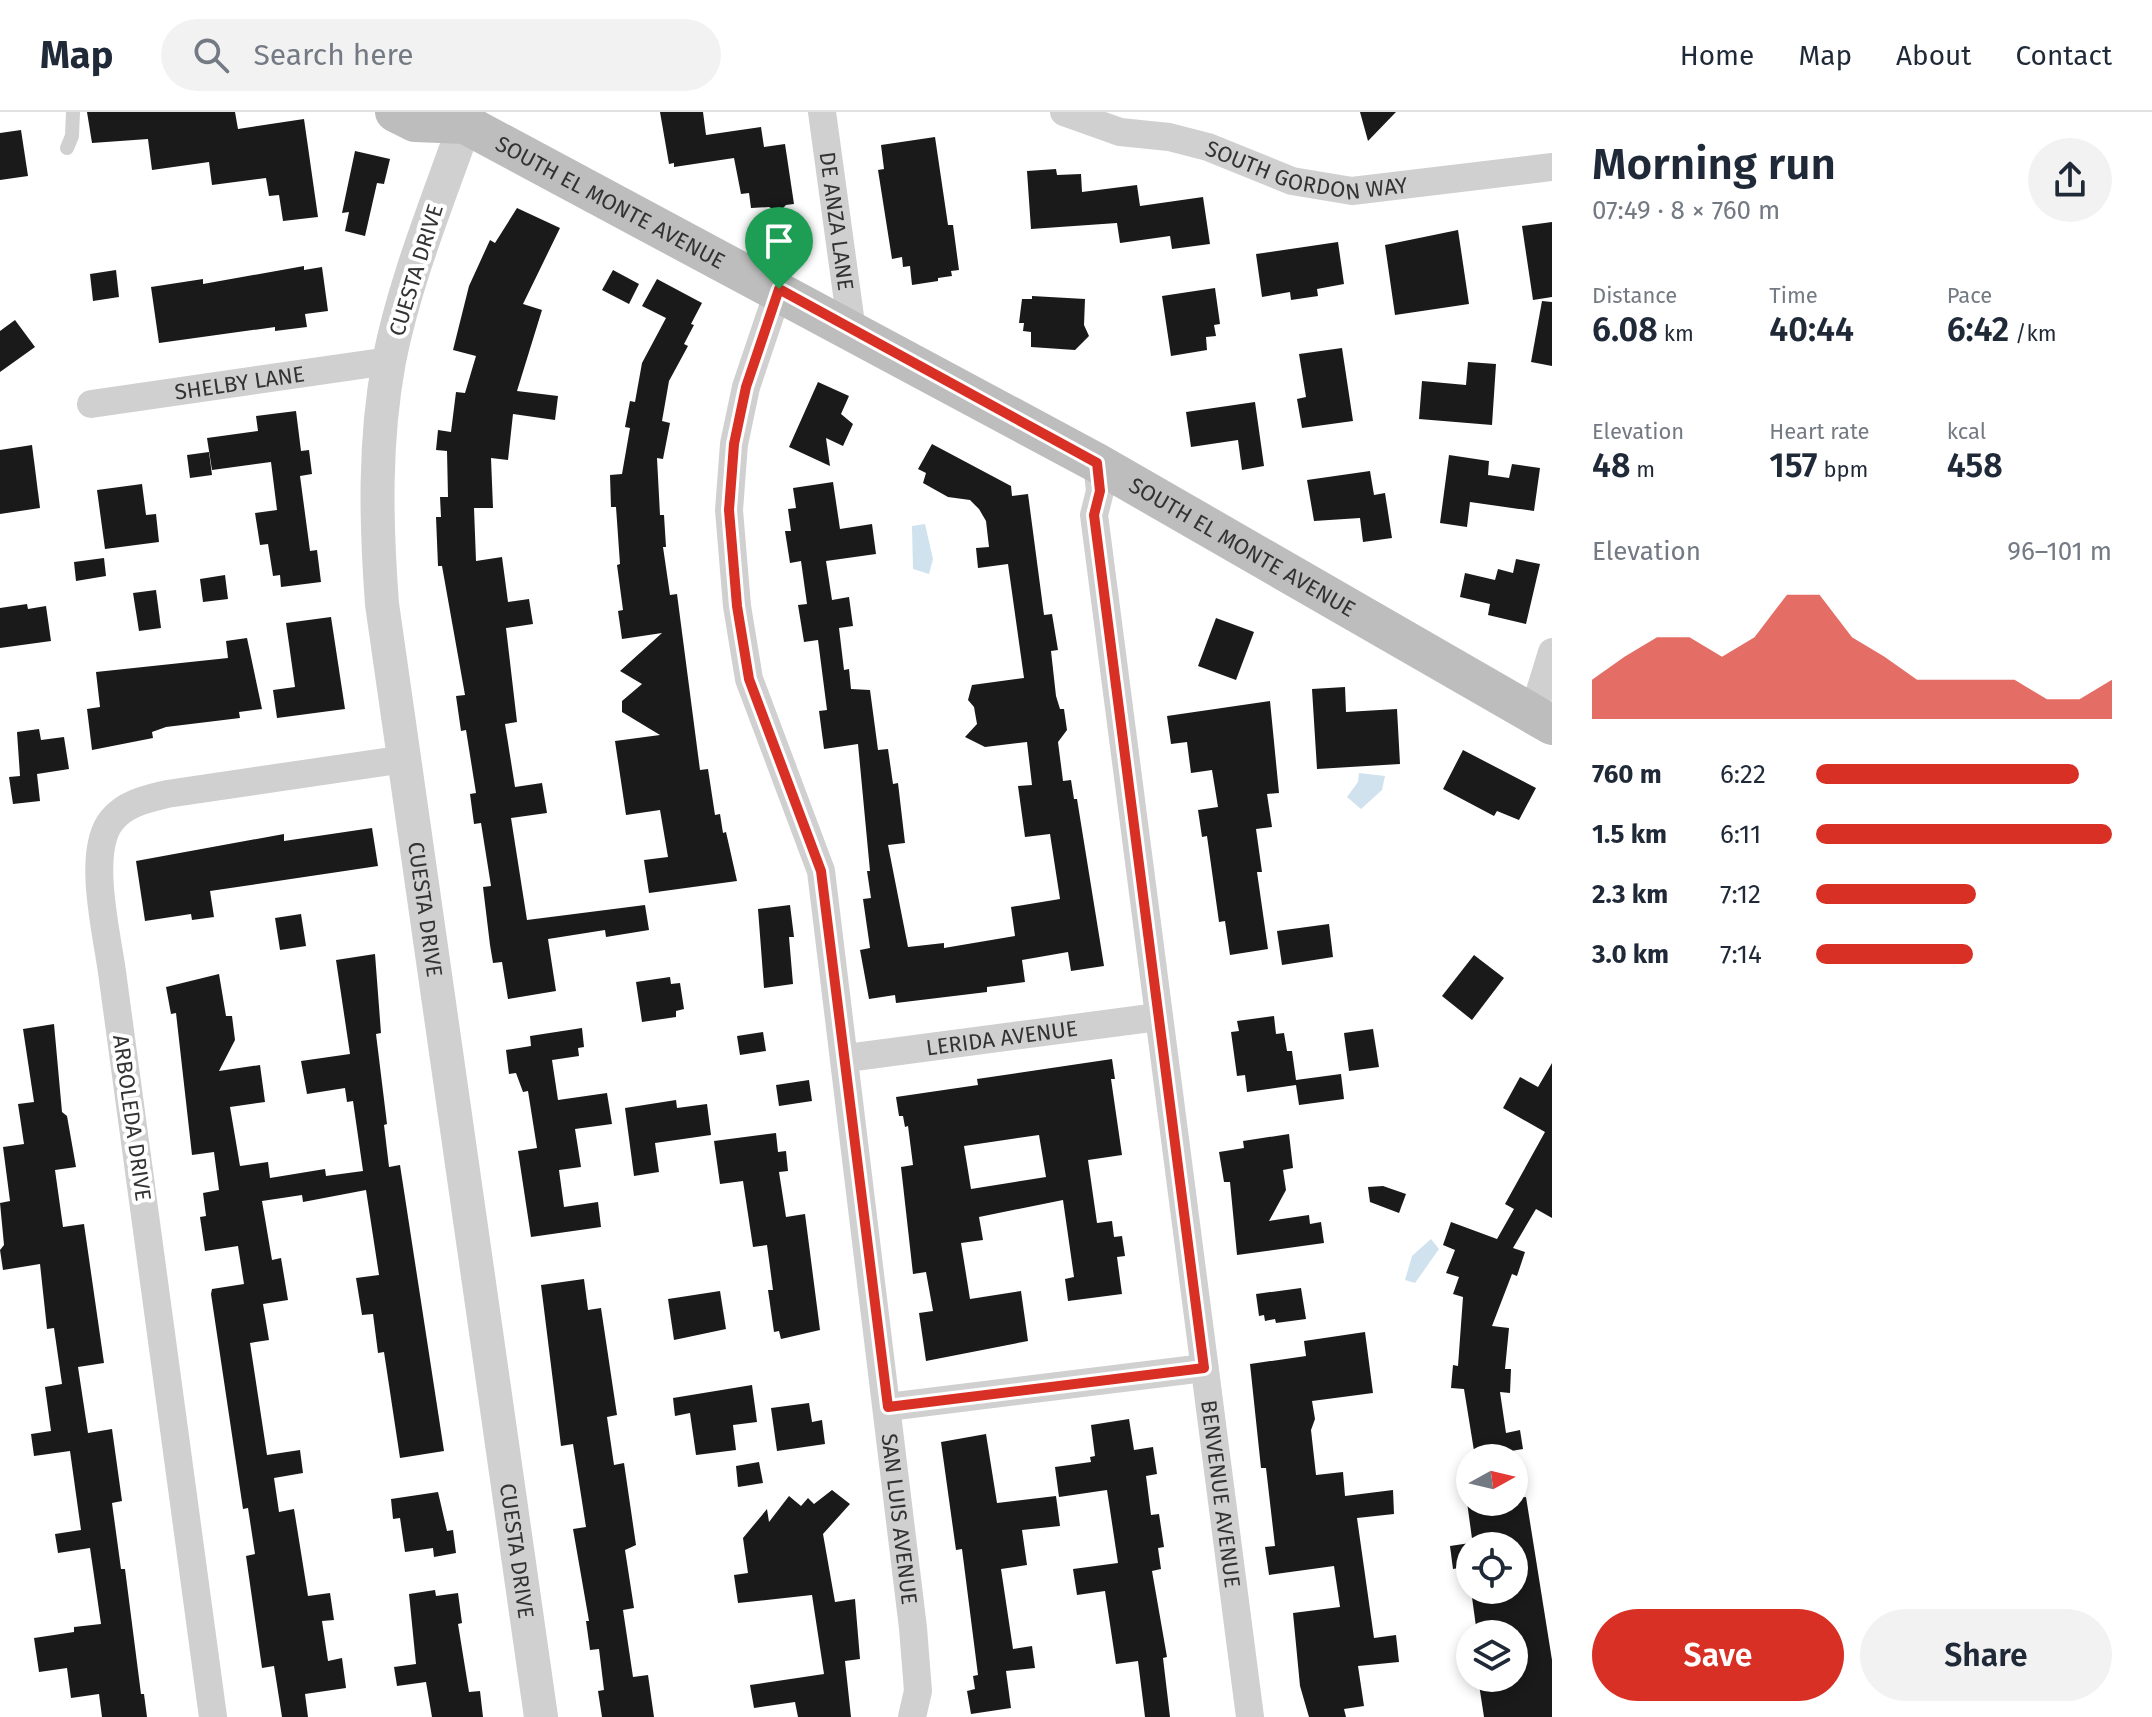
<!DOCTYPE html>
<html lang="en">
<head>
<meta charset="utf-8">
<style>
	:root { --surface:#fff; --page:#f2f2f3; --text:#1f2937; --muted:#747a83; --line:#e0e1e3; --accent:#d93025 }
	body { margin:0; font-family:"Fira Sans",sans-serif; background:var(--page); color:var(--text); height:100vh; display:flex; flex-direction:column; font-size:30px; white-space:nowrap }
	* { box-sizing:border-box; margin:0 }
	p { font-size:26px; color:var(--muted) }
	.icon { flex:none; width:44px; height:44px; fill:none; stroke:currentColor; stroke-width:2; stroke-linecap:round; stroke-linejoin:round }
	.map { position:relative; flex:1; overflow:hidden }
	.panel { display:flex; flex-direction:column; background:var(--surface); width:600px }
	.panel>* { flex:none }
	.needle { width:52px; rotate:82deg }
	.buttons { position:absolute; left:1456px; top:1332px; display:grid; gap:16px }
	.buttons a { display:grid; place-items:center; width:72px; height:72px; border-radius:50%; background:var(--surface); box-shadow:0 4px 12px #0003; font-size:40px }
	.pin { position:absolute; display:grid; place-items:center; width:68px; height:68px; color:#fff; margin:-82px -34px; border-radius:50% 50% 50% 0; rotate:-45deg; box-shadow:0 0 8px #0007 }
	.pin .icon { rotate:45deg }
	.round { display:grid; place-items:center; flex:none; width:84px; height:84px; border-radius:42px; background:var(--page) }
	.overview { display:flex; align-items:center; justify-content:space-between; height:136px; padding:0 40px }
	h1 { font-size:44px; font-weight:600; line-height:60px }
	.metrics { display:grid; grid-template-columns:repeat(3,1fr); gap:12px; height:136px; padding:8px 40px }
	.metrics div { display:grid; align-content:center }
	.metrics b { font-size:34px; font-weight:600 }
	.metrics small { font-size:22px; font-weight:400 }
	.metrics p { font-size:22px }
	.chart { height:224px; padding:16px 40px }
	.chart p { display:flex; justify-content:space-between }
	.chart svg { width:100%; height:144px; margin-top:8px; fill:var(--accent); opacity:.7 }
	.action { display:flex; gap:16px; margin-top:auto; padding:16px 40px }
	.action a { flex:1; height:92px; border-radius:48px; background:var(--accent); color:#fff; font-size:32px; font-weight:600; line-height:92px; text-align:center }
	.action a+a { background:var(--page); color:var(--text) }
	ul { padding:0 40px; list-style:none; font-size:26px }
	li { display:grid; grid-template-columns:128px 96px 1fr; align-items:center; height:60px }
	li i { height:20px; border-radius:10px; background:var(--accent) }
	header { display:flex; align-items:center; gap:48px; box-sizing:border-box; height:112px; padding:0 40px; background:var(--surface); border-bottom:2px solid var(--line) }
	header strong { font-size:38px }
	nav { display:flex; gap:44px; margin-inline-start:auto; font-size:28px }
	.search { width:560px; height:72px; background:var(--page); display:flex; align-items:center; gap:20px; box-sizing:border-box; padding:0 28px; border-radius:44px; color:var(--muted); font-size:30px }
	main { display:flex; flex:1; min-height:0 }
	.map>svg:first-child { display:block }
	.water { fill:#cfe2ee }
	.building { fill:#1a1a1a; fill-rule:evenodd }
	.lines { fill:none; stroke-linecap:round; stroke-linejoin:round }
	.service { stroke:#d0d0d0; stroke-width:14 }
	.minor { stroke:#d0d0d0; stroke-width:28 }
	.tertiary { stroke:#d0d0d0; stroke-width:34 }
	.secondary { stroke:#bdbdbd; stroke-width:40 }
	.route-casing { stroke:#fff; stroke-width:16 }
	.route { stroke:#d93025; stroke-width:10 }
	.labels { text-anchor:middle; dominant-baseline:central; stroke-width:8; stroke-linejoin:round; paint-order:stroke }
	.street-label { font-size:22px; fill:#333; stroke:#fff }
</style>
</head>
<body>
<header>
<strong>Map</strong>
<div class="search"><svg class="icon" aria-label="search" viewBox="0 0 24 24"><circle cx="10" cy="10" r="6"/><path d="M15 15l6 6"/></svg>Search here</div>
<nav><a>Home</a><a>Map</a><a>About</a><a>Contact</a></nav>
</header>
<main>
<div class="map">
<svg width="1552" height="1605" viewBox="0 0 1552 1605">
	<rect width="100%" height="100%" fill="#fff"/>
	<!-- water -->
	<g class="water">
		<path d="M925,412L933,447L929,462L913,457L912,414Z"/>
		<path d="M1359,661L1385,664L1382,678L1361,697L1347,685L1358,670Z"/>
		<path d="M1431,1127L1439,1137L1415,1171L1405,1168L1412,1144Z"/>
	</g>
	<!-- building -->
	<g class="building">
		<path d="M87,0H235L238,17L304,7L318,105L283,109L279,83L269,84L266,66L212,73L209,50L152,58L148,27L92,31Z"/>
		<path d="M660,0H703L706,23L761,15L764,35L785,32L794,92L786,93L779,100L769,95L751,96L749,81L741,82L734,46L674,55V51L669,52Z"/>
		<path d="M1360,0H1396L1368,29Z"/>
		<path d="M21,18L28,64L0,68V21Z"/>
		<path d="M935,25L948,113H953L959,158L951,159L952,164L938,166V169L912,173L910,154L903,155L902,145L892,147L878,58L884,57L881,33Z"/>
		<path d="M355,39L390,47L384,72L377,71L365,124L345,119L349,100L342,101Z"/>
		<path d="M1056,57L1057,63L1081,62L1082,80L1137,73L1140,94L1203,85L1210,132L1172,137L1170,124L1120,131L1117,111L1031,117L1027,59Z"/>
		<path d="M517,96L560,116L523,192L542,198L517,279L558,284L555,308L513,302L508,348L491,346L493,396H474L476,449L502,445L508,490L529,487L533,512L506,516L517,610L505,612L515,675L542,671L547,701L511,706L527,808L645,793L649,818L606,825L605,818L548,827L556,879L508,887L502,850L493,851L490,833L483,775L491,774L481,711L474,712L470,682L476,681L466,618L461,619L456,584L465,583L442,454H438L436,405H441L440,385H448L447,339L436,338L438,318L451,320L456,280L465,281L476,244L453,238L469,174L490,128L495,131Z"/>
		<path d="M1552,110V185L1533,188L1522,114Z"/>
		<path d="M1458,118L1469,192L1395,203L1385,133Z"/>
		<path d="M1338,130L1344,172L1317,177L1318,184L1291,188L1290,180L1262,185L1256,142Z"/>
		<path d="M304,154V158L322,155L328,199L305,202L307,215L275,219V215L159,231L151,175L203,167V172Z"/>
		<path d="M116,158L119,185L93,189L90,162Z"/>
		<path d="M613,158L639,172L629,192L602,178Z"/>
		<path d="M657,167L702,191L691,212L694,213L684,232L688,234L669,269L662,309L670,311L663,347L657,346L660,403H664L666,435H663L670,483L677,482L700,658L708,657L715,703L720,702L723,721L726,720L737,769L649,781L644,748L668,745L660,698L626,703L615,629L660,623L622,600V589L642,572L620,559L662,521L622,527L618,499L623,498L617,453L620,452L616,395H611L610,363L622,362L630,316L625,315L630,289L635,290L642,251L666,206L642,194Z"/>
		<path d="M1215,176L1220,212L1214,213L1216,224L1206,225L1207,238L1171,244L1162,184Z"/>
		<path d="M1032,184L1085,187L1084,213L1089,224L1075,238L1031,235V220L1023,219L1024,211H1019L1022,187H1032Z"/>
		<path d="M1542,189L1552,190V254L1531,250Z"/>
		<path d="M15,208L35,235L0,260V219Z"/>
		<path d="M1342,236L1353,309L1302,316L1297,287L1306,285L1299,242Z"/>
		<path d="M1468,250L1496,252L1492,313L1419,307L1422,269L1466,273Z"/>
		<path d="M818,270L849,284L841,302L853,312L843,334L826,326L830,354L789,335Z"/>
		<path d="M1255,290L1264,354L1242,358L1238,328L1191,335L1186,300Z"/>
		<path d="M296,299L301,339L309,338L312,362L300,364L310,439L317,438L321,470L281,475L280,463L273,464L268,432L260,433L255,401L277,398L271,350L212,358L207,326L258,319L256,304Z"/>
		<path d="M932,332L1011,374L1012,384L1028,382L1044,503L1052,502L1058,538L1051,539L1056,584L1060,597H1064L1067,618L1058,630L1063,669L1071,668L1074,687H1077L1104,854L1071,859L1068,840L1022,848L1025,870L987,875V880L896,891L895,883L869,887L860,838L870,836L863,787L871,786L867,759H870L858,632L824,637L819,599L827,598L818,528L804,530L798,493L807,492L801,449L790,451L785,419H791L788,397L796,396L793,376L833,370L840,417L872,412L876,442L826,449L832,488L849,485L853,514L839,516L844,558L849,557L851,577L870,578L878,638L888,637L893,672L898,671L905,731L888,733L908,835L944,831V836L1015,824L1011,795L1060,787L1050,722L1025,725L1018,674L1032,673L1027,630L985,635L965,625L977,612L974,595L968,588L972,573L1024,566L1008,452L978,456L976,436L989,435L986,409L979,397L970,388L948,385L923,371L926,361L918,357Z"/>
		<path d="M32,333L40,396L0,402V338Z"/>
		<path d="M209,340L212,363L190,366L187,343Z"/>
		<path d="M1449,343L1489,349L1488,363L1509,366L1512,352L1540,356L1534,399L1470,390L1467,415L1440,411Z"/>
		<path d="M1370,359L1374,383L1385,381L1392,426L1363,430L1360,406L1314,409L1307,368Z"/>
		<path d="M142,372L146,403L156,402L159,430L105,437L97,378Z"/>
		<path d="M104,446L106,464L76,469L74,450Z"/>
		<path d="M1516,447L1540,452L1526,512L1488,503L1490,492L1460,485L1465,461L1495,468L1498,457L1513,461Z"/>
		<path d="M225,463L228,487L203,490L200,467Z"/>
		<path d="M156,478L161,516L139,519L133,481Z"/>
		<path d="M27,492L28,497L46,494L51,529L0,536V496Z"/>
		<path d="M331,505L345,597L277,606L273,578L295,575L286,511Z"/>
		<path d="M1216,506L1254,520L1236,568L1198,554Z"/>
		<path d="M247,526L262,597L239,600L240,606L166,615L152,620L153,626L92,638L87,597L100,595L96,560L228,546L226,529Z"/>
		<path d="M1345,575L1346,600L1397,597L1400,652L1317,657L1312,577Z"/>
		<path d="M1270,589L1279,681L1267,682L1272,715L1256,717L1262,760H1257L1268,837L1230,843L1225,809L1219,810L1207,724L1202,725L1198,698L1218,695L1212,658L1191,661L1187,630L1171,632L1167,604Z"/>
		<path d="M39,617L41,628L64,625L69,657L37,662L40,689L13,692L9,665L20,664L17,620Z"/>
		<path d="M1463,638L1536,676L1519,708L1497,699L1494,704L1443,677Z"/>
		<path d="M372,716L378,754L210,779L214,805L192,808L191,802L145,809L136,749L284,722V729Z"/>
		<path d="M790,793L794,825H789L793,872L764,876L758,797Z"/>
		<path d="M301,802L306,834L280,838L275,806Z"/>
		<path d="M1329,812L1333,845L1282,853L1277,819Z"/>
		<path d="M375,842L381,921L376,922L387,1012L384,1013L389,1055L400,1053L444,1339L400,1346L384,1240L378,1241L373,1202L362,1203L356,1166L379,1163L366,1078L303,1090L302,1083L262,1089L272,1148L281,1146L288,1188L263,1192L269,1228L250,1231L267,1343L300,1338L303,1361L274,1366L279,1400L294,1397L308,1484L330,1481L334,1508L322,1509L328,1549L342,1546L346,1576L305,1582L308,1605H282L274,1554L262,1556L246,1444L255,1442L248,1396L243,1397L211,1182L212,1177L244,1172L238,1134L205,1139L200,1105L206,1104L203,1081L219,1078L214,1040L192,1043L176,901L171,902L166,875L219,862L226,904H232L235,928L219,959L260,953L265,990L230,995L240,1054L268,1050L270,1066L325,1057L326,1064L363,1059L353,989L347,990L345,976L307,982L301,949L350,942L336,848Z"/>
		<path d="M1474,843L1504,866L1472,908L1442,884Z"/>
		<path d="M670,865L671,872L680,871L684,897L676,899V905L642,910L636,870Z"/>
		<path d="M1274,904L1276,922L1284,921L1287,939H1292L1296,968L1341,962L1344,987L1299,993L1296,973L1247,980L1245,963L1237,964L1231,920L1239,919L1237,909Z"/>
		<path d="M54,912L62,1000L67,1004L76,1055L55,1058L63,1115L84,1112L104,1251L78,1255L88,1321L112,1317L122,1389L112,1391L121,1457H125L141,1582H144L147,1605H102L99,1582L71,1586L67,1556L39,1560L34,1526L74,1520V1515L101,1512L90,1436L58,1441L55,1422L81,1418L70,1339L34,1344L31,1322L51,1319L45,1275L62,1272L54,1216L47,1217L40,1152L3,1158L0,1138L4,1133L0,1091L10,1089L3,1035L24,1032L18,992L34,990L23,917Z"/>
		<path d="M582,916L584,935L578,936L579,944L552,948L558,988L607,981L612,1012L575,1017L581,1055L559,1058L564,1095L598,1090L601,1115L531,1125L518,1039L537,1036L528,979L523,980L516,961L509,962L506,938L531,934L530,924Z"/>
		<path d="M1373,917L1379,955L1349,959L1344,921Z"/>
		<path d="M763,920L766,939L740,943L737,924Z"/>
		<path d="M1112,947L1115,967H1111L1122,1043L1088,1048L1097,1111L1112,1109L1114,1125L1122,1124L1125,1144L1117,1145L1122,1182L1068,1189L1065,1167L1074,1165L1063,1088L979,1105L983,1128L961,1131L970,1187L1021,1179L1028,1229L926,1249L919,1201L933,1199L926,1160L913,1162L901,1055L913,1053L908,1014L905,1015L903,1004H899L896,985L978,973L977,967ZM1039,1023L1046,1065L971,1077L964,1034Z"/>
		<path d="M1552,951V1106L1536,1097L1513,1136L1525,1140L1517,1164L1512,1162L1492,1214L1509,1216L1505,1257H1511L1510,1281L1500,1280L1506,1321L1520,1318L1523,1337L1475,1345L1464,1277L1451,1276L1453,1253L1458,1254L1463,1185L1453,1182L1459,1165L1446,1161L1455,1138L1443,1133L1451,1110L1497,1127L1514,1097L1505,1092L1545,1020L1503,996L1520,965L1538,975Z"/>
		<path d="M809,968L812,989L779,994L776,973Z"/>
		<path d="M676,988L677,996L707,992L711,1023L655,1031L659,1060L634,1064L625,996Z"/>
		<path d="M776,1021L778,1040L786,1039L788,1059L779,1060L786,1105L805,1102L820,1218L781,1227L779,1219L774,1220L768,1178H773L767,1133L753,1135L743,1069L720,1072L714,1029Z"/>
		<path d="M1289,1022L1293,1056L1283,1058L1286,1078L1269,1109L1309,1103L1310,1112L1321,1110L1324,1131L1237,1143L1230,1070H1224L1219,1040L1244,1036L1243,1029Z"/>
		<path d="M1383,1074L1406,1082L1399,1101L1370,1090L1368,1075Z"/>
		<path d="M584,1167L588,1198L601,1196L617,1303L607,1305L614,1353L624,1351L636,1433L625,1438L634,1496L623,1498L633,1565L648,1563L654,1605H602L598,1579L604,1578L599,1537L590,1538L586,1509H589L573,1417L586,1415L573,1332L561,1334L541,1173Z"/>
		<path d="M1301,1176L1306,1207L1276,1211L1275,1207L1265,1209L1264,1203L1259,1204L1256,1182Z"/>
		<path d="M720,1179L726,1217L674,1228L668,1187Z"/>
		<path d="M1365,1220L1373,1281L1312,1289L1315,1307L1311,1318L1316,1363L1343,1360L1345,1384L1393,1378L1394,1402L1357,1406L1374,1526L1396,1523L1399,1550L1358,1554L1364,1594L1344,1597L1346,1605H1309L1300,1574L1293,1501L1340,1495L1334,1454L1269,1463L1265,1435L1275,1434L1266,1356H1261L1250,1252L1306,1244L1304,1229Z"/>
		<path d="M752,1273L757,1310L733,1313L736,1338L696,1343L690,1301L675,1304L673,1286Z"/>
		<path d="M809,1291L812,1310L822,1308L825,1332L777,1339L771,1296Z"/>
		<path d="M1129,1307L1134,1338L1153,1335L1157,1362L1146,1364L1151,1403L1159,1402L1164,1435L1158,1436L1161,1457L1152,1459L1167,1545L1163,1546L1170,1605H1145L1138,1549L1116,1552L1105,1479L1077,1483L1073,1457L1118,1451L1107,1378L1059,1385L1055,1355L1091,1350L1090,1345L1095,1344L1091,1313Z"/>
		<path d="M986,1322L997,1391L1056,1384L1060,1414L1022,1418L1027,1453L1001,1457L1013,1537L1032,1534L1035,1556L1006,1559L1011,1596L971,1602L967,1579L975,1577L973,1564L978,1563L962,1437L956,1438L941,1330Z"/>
		<path d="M759,1350L763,1371L738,1375L736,1354Z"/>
		<path d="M832,1378L850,1392L823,1422L835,1490L855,1487L860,1547L845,1549L851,1605H798L795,1590L754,1596L750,1573L824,1562L812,1483L738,1491L734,1463L748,1461L743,1426L767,1397L769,1410L789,1384L801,1394L808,1386L814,1392Z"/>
		<path d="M438,1380L447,1419L453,1418L456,1441L434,1445L433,1436L405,1440L400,1406L393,1407L391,1387Z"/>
		<path d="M1526,1385L1552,1548V1605H1484L1478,1566H1514V1522H1477L1471,1478H1514V1434H1473L1467,1390H1514V1386Z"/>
		<path d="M1470,1431V1454L1453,1457L1450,1434Z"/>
		<path d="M435,1478L436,1484L458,1481L462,1511L458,1512L469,1580L480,1579L483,1605H432L426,1570L397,1574L394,1555L416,1552L409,1482Z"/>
	</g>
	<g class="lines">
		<!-- service -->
		<path class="service" d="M67,36L72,24L73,0"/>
		<!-- minor -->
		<g class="minor">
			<path id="s1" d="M822,0L852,219"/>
			<path id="s2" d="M1064,0L1120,20L1169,25L1208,35L1292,69L1352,79L1552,55"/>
			<path id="s3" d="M779,177L746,275L734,332L729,398L737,494L749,567L821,759L913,1516L918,1579L912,1605"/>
			<path id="s4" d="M91,292L389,249"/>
			<path id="s5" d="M1097,351L1100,379L1094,403L1250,1605"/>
			<path d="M1533,602L1552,540"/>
			<path id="s6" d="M847,946L1158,905"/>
			<path d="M888,1295L1204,1256"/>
			<path d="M213,1605L112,860C107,822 86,739 112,708C126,691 147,687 167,682L405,647"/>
		</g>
		<!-- tertiary -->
		<path class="tertiary" id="s7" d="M469,0C441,82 406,163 389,249C374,330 376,411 382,492L541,1605"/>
		<!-- secondary -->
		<g class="secondary">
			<path d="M395,0L415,10L465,12"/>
			<path id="s8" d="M453,0L465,12L1097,351L1552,613"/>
		</g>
	</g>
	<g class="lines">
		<!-- route casing -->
		<g class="route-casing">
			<path id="route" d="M779,177L1097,351L1100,379L1094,403L1204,1256L888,1295L821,759L749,567L737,494L729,398L734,332L746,275Z"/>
		</g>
		<!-- route -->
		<use href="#route" class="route"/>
	</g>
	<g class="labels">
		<!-- street labels -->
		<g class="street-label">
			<text stroke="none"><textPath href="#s2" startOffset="252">SOUTH GORDON WAY</textPath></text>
			<text stroke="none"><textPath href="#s8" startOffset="182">SOUTH EL MONTE AVENUE</textPath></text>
			<text stroke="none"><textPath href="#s1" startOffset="110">DE ANZA LANE</textPath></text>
			<text transform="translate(416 158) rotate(-73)">CUESTA DRIVE</text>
			<text stroke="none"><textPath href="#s4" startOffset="150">SHELBY LANE</textPath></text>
			<text stroke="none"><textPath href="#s8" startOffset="902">SOUTH EL MONTE AVENUE</textPath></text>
			<text stroke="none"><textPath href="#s7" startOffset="814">CUESTA DRIVE</textPath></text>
			<text stroke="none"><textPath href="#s6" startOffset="156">LERIDA AVENUE</textPath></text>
			<text transform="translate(132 1006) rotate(82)">ARBOLEDA DRIVE</text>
			<text stroke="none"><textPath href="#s5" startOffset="1040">BENVENUE AVENUE</textPath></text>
			<text stroke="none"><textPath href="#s3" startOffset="1256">SAN LUIS AVENUE</textPath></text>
			<text stroke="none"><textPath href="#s7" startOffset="1462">CUESTA DRIVE</textPath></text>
		</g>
	</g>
</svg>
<div class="buttons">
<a><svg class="needle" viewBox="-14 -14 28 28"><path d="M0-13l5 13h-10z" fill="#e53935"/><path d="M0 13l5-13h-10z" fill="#747a83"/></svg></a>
<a><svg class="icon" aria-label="locate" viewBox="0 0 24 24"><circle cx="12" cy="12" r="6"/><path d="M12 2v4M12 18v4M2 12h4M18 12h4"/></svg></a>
<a><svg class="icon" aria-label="layers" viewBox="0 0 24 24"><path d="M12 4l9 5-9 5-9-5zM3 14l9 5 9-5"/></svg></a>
</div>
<div class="pin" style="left:779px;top:177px;background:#1e9e55"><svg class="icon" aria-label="arrive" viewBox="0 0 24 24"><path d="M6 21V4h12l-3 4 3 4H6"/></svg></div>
</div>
<section class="panel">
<div class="overview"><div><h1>Morning run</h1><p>07:49 · 8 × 760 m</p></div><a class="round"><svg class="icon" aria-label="share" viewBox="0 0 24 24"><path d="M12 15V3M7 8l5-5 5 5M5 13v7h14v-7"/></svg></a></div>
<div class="metrics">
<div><p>Distance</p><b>6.08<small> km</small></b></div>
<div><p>Time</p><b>40:44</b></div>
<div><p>Pace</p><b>6:42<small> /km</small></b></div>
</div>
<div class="metrics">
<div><p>Elevation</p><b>48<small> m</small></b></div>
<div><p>Heart rate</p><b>157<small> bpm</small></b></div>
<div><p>kcal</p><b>458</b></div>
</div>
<div class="chart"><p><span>Elevation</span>96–101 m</p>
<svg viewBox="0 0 160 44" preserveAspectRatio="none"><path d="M0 44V32L10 25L20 19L30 19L40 25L50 19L60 6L70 6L80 19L90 25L100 32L110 32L120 32L130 32L140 38L150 38L160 32V44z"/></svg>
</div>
<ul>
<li><b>760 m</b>6:22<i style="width:89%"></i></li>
<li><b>1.5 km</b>6:11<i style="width:100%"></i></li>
<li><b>2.3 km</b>7:12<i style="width:54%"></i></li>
<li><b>3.0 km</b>7:14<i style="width:53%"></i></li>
</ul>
<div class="action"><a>Save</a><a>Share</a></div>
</section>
</main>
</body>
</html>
